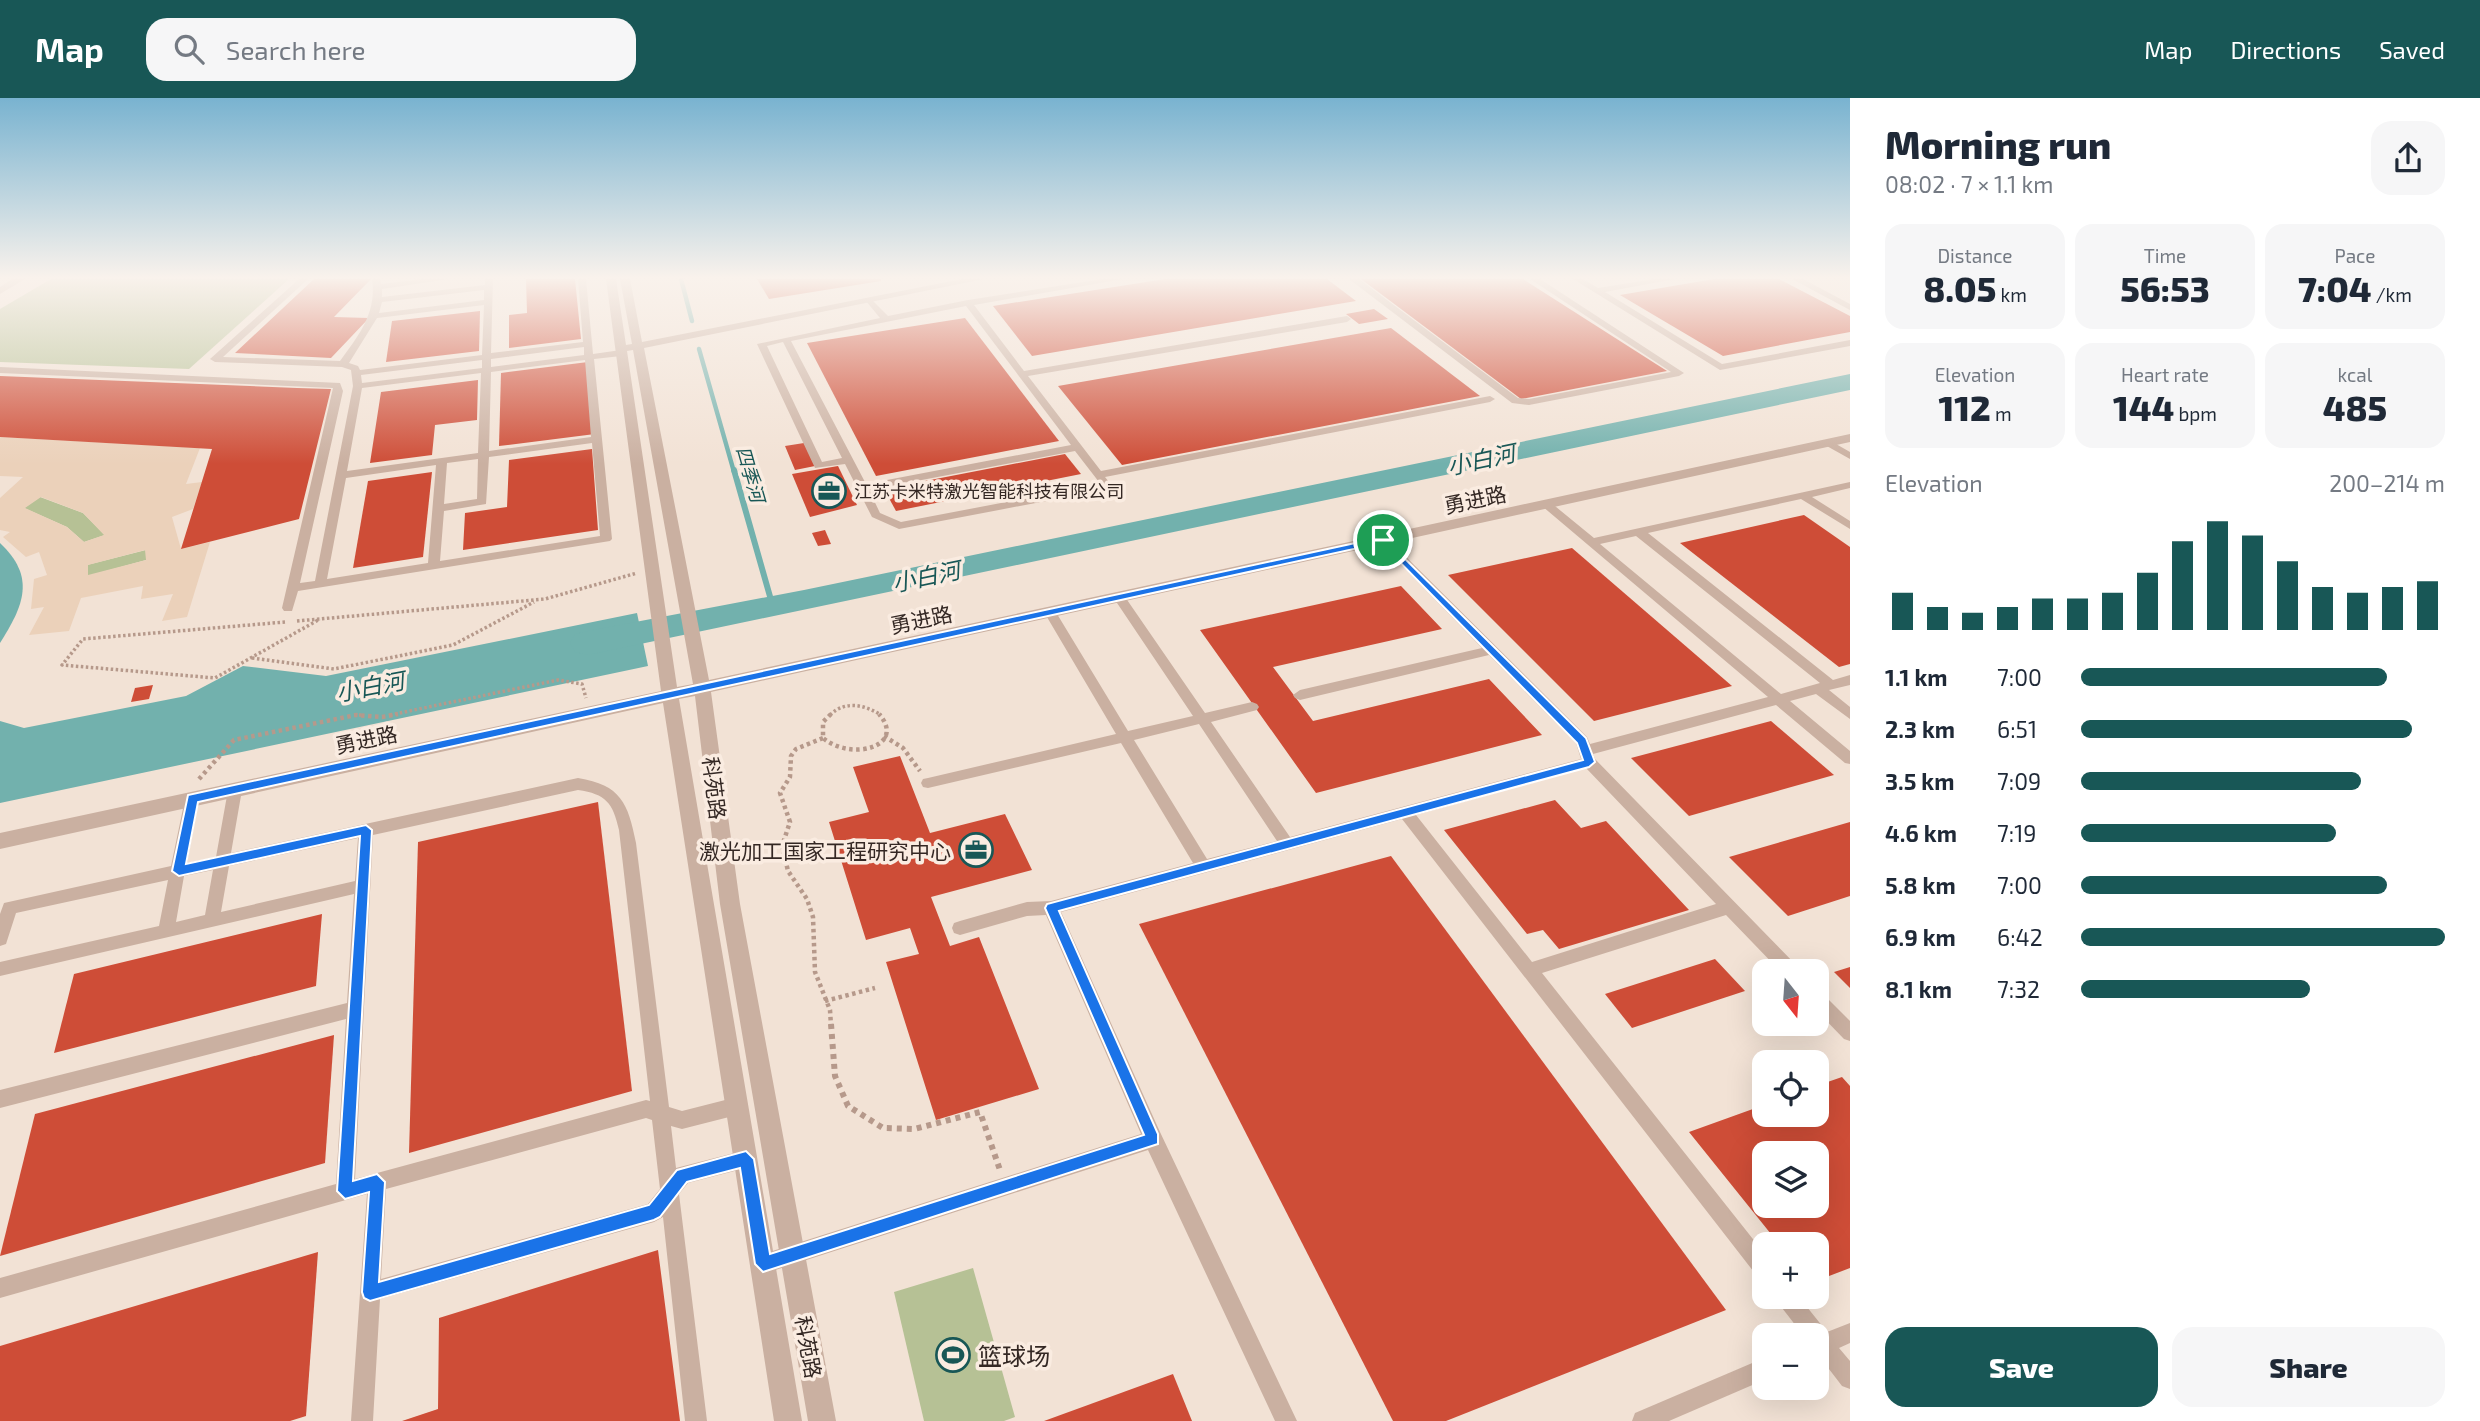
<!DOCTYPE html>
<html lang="en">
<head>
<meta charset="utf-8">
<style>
	:root { --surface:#fff; --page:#f6f6f7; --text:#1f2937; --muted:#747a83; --accent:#185756 }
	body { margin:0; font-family:"Exo 2","Noto Sans SC",sans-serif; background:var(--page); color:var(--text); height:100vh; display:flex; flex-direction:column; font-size:26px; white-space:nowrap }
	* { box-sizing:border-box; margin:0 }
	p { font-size:23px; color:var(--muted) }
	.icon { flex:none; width:38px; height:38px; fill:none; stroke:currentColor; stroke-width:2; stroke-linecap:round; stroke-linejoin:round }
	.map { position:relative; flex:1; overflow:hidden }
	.details { display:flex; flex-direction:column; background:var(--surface); width:630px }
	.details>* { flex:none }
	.needle { width:46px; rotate:163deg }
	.controls { position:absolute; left:1752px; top:861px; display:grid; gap:14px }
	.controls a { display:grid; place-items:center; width:77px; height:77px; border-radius:14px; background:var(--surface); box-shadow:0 7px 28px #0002; font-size:35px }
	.pin { position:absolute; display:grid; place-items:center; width:60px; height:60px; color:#fff; margin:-30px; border:4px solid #fff; border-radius:50%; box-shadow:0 2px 7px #0007 }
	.round { display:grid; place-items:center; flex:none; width:74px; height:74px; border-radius:21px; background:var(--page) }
	.head { display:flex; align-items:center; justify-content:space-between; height:119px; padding:0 35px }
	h1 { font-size:38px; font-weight:800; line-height:52px }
	.figures { display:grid; grid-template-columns:repeat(3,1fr); gap:10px; height:119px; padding:7px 35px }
	.figures div { display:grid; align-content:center; border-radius:18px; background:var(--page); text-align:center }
	.figures b { font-size:35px; font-weight:800 }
	.figures small { font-size:19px; font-weight:400 }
	.figures p { font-size:19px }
	.chart { height:196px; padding:14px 35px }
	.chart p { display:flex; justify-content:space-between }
	.chart svg { width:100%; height:126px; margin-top:7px; stroke:var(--accent); stroke-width:6 }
	.button { display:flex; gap:14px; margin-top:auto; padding:14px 35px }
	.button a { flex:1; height:80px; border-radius:21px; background:var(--accent); color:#fff; font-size:28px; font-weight:800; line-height:80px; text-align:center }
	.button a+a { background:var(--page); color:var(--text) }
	ul { padding:0 35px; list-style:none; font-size:23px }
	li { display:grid; grid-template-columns:112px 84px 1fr; align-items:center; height:52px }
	li i { height:18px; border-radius:9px; background:var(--accent) }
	header { display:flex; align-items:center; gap:42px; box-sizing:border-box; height:98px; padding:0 35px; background:var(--accent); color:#fff }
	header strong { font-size:33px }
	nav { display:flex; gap:38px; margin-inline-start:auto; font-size:24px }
	.search { width:490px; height:63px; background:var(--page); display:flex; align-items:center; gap:18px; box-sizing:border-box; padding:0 24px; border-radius:21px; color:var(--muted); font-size:26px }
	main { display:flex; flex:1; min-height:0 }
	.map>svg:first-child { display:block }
	.green { fill:#b6c195 }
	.plaza { fill:#ebd1ba; fill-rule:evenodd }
	.water { fill:#72b1ad }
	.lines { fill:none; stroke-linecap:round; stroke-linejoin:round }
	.stream-far1 { stroke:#72b1ad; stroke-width:4.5 }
	.stream { stroke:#72b1ad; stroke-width:6 }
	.river { fill:#72b1ad; fill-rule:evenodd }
	.building { fill:#ce4d37; fill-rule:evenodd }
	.path-far2 { stroke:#b6998b; stroke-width:3.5; stroke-dasharray:2.5 2.5; stroke-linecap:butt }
	.path-far1 { stroke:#b6998b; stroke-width:4.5; stroke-dasharray:3.5 3.5; stroke-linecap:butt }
	.path { stroke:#b6998b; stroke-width:6; stroke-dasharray:5 5; stroke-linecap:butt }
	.service { fill:#cab0a1; fill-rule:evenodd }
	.tertiary { fill:#cab0a1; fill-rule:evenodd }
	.route { fill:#1a73e8; stroke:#fff; stroke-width:2; fill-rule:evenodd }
	.labels { text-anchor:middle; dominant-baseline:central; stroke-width:7; stroke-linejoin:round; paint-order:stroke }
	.far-poi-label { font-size:18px; fill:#342824; stroke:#faece1; text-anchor:start }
	.far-water-label { font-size:19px; font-style:italic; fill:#185756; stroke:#faece1 }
	.street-label { font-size:21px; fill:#342824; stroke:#faece1 }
	.poi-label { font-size:21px; fill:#342824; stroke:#faece1; text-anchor:end }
	.water-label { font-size:23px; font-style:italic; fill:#185756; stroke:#faece1 }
	.near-poi-label { font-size:24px; fill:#342824; stroke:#faece1; text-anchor:start }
</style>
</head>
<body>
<header>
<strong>Map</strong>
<div class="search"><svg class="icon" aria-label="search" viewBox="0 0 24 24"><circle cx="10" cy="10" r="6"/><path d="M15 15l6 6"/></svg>Search here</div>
<nav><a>Map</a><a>Directions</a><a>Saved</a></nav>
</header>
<main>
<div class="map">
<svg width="1850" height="1323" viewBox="0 0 1850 1323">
	<rect width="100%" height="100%" fill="#f2e2d5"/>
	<!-- green -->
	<g class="green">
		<path d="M51,181H289L189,271L0,264V211Z"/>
		<path d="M40,399L83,415L105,437L84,444L67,429L24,410Z"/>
		<path d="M146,452V462L88,478L87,467Z"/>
		<path d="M973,1170L1015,1319L1004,1323H924L894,1194Z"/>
	</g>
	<!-- plaza -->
	<path class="plaza" d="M0,339L200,350L186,386L202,384L193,411L172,419L181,451L210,444L187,519L162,523L173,496L141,501L143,488L81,500L69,533L29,537L44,509L31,511L34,481L47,477L39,454L26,459L3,439L10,434L0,432V400L23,379L0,378ZM41,399L83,415L104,437L84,444L67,429L25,410ZM145,452L146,462L88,477V467Z"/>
	<!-- water -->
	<g class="water">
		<path d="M0,445C36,479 24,507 0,545Z"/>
		<path d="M637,515L648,568L0,705V623L24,630L186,598L243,568L326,578Z"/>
	</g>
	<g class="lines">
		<!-- stream-far1 -->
		<g class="stream-far1">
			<path d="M681,181L692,223"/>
			<path d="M699,251L734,374"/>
		</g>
		<!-- stream -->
		<path class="stream" d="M734,372L773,509"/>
		<!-- river -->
		<path class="river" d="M1850,276V292L588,557L575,554L570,545L575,536L588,533L804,492Z"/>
	</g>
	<!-- building -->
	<g class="building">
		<path d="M314,181H371L334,219L369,220L331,260L235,255Z"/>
		<path d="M526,181H575L581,241L509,250V217L527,215Z"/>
		<path d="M757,181H881V183L769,201Z"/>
		<path d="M1165,181H1327L1356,203L1032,258L993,208Z"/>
		<path d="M1361,181H1523L1667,273L1521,301Z"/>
		<path d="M1714,181H1779L1850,218V234L1723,258L1620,197Z"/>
		<path d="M1374,211L1388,221L1359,226L1346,216Z"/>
		<path d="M480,213L479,253L386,264L392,223Z"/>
		<path d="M965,220L1059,343L876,378L807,245Z"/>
		<path d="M1391,230L1480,298L1122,367L1058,288Z"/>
		<path d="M588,264L595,336L499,348L501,275Z"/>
		<path d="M0,278L297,290L331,291L299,421L181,451L212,351L0,339Z"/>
		<path d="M478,282L477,322L435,327L432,357L370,365L381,294Z"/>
		<path d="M804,345L815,368L795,372L785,348Z"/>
		<path d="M592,351L598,432L463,452L465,415L507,409L509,362Z"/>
		<path d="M1065,356L1081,376L896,413L884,391Z"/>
		<path d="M838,368L857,407L810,419L792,376Z"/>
		<path d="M432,374L423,459L353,470L368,383Z"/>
		<path d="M1804,417L1850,449V566L1839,569L1680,445Z"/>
		<path d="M825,432L831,446L818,448L812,435Z"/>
		<path d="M1572,450L1732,588L1594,623L1448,477Z"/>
		<path d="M1401,488L1442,531L1273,569L1313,623L1489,581L1542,637L1316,695L1200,532Z"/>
		<path d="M153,587L149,601L131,604L135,590Z"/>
		<path d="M1771,623L1834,677L1689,718L1631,660Z"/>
		<path d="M900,658L930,735L1005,716L1032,772L931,799L950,848L979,839L1039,991L936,1022L886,864L919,856L910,830L866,842L829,724L869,714L853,669Z"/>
		<path d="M1555,702L1581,730L1606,723L1689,812L1559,851L1543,832L1527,836L1444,732Z"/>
		<path d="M598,704L632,993L409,1055L418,744Z"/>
		<path d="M1850,724V798L1788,818L1729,759Z"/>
		<path d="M1391,758L1726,1212L1446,1323H1393L1139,826Z"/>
		<path d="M322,816L316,888L54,955L74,876Z"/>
		<path d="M1715,861L1745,893L1632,930L1605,896Z"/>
		<path d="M1850,869V890L1834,874Z"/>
		<path d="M334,937L325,1065L0,1158L35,1016Z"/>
		<path d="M1842,979L1850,988V1170L1816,1183V1146H1779L1689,1034L1764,1007V1017H1816V988ZM1764,1055H1816V1108H1764Z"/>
		<path d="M658,1152L680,1323H402L438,1311L439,1220Z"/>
		<path d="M318,1154L306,1318L290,1323H0V1248Z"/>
		<path d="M1173,1276L1192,1323H1044Z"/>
	</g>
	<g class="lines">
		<!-- path-far2 -->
		<g class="path-far2">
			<path d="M297,523L545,501L637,475"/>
			<path d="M285,524L83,541L62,567L215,580L320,521"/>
			<path d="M252,560L334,571L453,547L534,504"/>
			<path d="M354,617H361"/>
			<path d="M390,617L558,582L582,586L586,600"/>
			<path d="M830,617C845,602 865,607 881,617"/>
		</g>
		<!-- path-far1 -->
		<g class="path-far1">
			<path d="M831,616L823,624V640C852,664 907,648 879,616"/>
			<path d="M884,638L903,650L920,673"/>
			<path d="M823,640L796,651L791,658L790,679L780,695L790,724L782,748L788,773L807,801L813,819L815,874L830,912L831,928"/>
			<path d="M199,681L234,642L356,617L382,619L398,616"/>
			<path d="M825,903L875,890"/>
		</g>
		<!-- path -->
		<path class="path" d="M831,926L835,978L848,1008L883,1030L914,1031L980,1014L1000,1072"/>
		<!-- service -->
		<g class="service">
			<path d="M299,181H308L223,259L340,263C359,237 377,215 372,181H380L381,186L422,181H449L382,191V199L485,187V181H493L491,255L583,244L578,181H586L593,256L621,252L626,255L621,258L594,261L612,441L610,443L298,493L292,513H284L282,510L333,290L0,275V269L340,285L343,293L300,485L315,483L353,288L351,272L342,269L215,264L210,261ZM484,192V202L379,215L382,204ZM484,207L482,257L360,272L358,268L349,265L377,220ZM584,249V257L491,269V261ZM482,262V270L362,285L361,277ZM585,262L591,339L489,353L491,274ZM481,275L478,355L347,373L362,290ZM592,345L600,438L440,463L444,413L486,406L489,359ZM478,361L477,401L444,406L447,365ZM436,367L428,465L327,481L346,380Z"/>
			<path d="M1102,181H1123L974,207L1024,273L1347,218L1351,221L1347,224L1028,278L1101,373L1490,298L1495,301L1490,304L1105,379L1109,384L1104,392L899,431L872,419L845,366L815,370L757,246L880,220L866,203L870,200L888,218L968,202ZM966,208L1071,347L866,386L791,243ZM783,244L842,360L822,364L767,248ZM1075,353L1099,384L1096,387L901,424L880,415L869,392Z"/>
			<path d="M1349,181H1359L1518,300L1529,301L1671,274L1530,181H1540L1684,275L1679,278L1529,307L1512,305Z"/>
			<path d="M1573,181H1583L1598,190L1654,181H1675L1605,194L1722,266L1850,242V248L1720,272Z"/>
			<path d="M1792,181H1803L1850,206V212Z"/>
			<path d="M1829,342L1850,354V361L1825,347V343Z"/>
			<path d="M1850,384V390L1812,399L1850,423V431L1801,401L1648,435L1833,582L1850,577V587L1829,592L1850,609V621L1816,596L1790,603L1850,653V666L1845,665L1776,607L1593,656L1595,661L1797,868L1799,873H1780L1726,817L1542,875L1764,1155V1181L1757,1178L1402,721L1061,814L1160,1034L1297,1323H1275L1148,1052L763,1176L756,1173L753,1166L756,1159L763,1156L1141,1036L1046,817L1027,818L960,837L954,835L952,830L954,825L960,823L1027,804L1051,803L1193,765L1121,645L928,690L923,689L921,685L923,681L928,680L1116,636L1044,514L1046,511H1054L1128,633L1193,618L1113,499L1119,495L1123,496L1205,615L1252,604L1257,606L1259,609L1257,612L1211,624L1290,739L1581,661L1576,645L1489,557L1300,602L1295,600L1293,597L1300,592L1482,550L1379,444V440H1387L1587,639L1590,646L1768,599L1542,408V404H1550L1594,440ZM1636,438L1820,585L1781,596L1600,446ZM1199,626L1277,743L1207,761L1134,642ZM1586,670L1716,806L1532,864L1416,717Z"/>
			<path d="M578,680C621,687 628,705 636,745L669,1009L682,1013L737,999L743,1002L746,1008L743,1014L737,1017L682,1031L671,1028L676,1070L746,1052L753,1054L755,1061L753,1068L746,1070L688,1085L679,1096L707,1323H685L663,1119L654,1124L380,1201L373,1323H351L367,1096L0,1200V1180L336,1086L346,921L0,1010V992L347,905L354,796L0,878V864L159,828L168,782L16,815L6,846L0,848V816L4,805L171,768L185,701L187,697H197L199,701L187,765L216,759L228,692L230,688H240L242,692L231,755ZM578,692C606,696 613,705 619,732L650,1003L646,1002L355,1081L373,737ZM358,740L355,783L221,814L229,768ZM213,772L205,817L176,824L184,778ZM646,1020L652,1022L660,1091L648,1106L381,1181L386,1091Z"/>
			<path d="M1816,893L1822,895L1850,923V943L1844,941L1816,912Z"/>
			<path d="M1776,1199H1799L1827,1234L1850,1225V1245L1839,1250L1850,1263V1291L1842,1288L1819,1258H1816V1237H1803L1779,1206Z"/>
			<path d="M1764,1260V1282L1669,1323H1632L1635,1315Z"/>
		</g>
		<!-- tertiary -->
		<g class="tertiary">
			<path d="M12,181H25L0,196V189Z"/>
			<path d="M606,181H616L626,247L632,246L620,181H630L642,244L962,181H984L644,250L709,582L1850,336V344L711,594L740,806L836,1323H808L720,806L695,598L679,601L802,1323H774L663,605L0,751V735L661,593ZM633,252L693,586L677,589L627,253Z"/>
		</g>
	</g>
	<!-- sky -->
	<linearGradient id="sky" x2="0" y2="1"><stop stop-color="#79b3d0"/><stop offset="0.49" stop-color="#f9f2ec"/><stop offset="1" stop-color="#f9f2ec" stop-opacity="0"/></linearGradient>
	<rect width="1850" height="366" fill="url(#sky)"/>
	<!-- route -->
	<path class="route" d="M1383,439L1586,640L1595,664L1589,669L1059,813L1158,1036V1046L763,1174L755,1166L740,1070L687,1084L660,1119L654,1122L370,1203L364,1200L362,1194L369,1094L345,1101L337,1093L360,738L179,778L172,773L188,697ZM1381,445L1577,645L1583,662L1047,806L1045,810L1144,1037L770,1156L754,1061L746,1053L677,1072L649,1107L379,1184L385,1084L377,1076L353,1083L372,732L366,727L186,766L198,704Z"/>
	<!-- icons -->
	<defs>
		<g id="office-ring" transform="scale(1.75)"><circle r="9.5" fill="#faece1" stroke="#185756" stroke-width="1.5"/><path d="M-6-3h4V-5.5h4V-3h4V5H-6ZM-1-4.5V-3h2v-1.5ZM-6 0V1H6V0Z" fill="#185756"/></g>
		<g id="stadium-ring" transform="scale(1.75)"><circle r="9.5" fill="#faece1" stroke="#185756" stroke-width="1.5"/><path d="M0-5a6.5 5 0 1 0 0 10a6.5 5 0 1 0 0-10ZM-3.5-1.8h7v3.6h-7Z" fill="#185756"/></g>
	</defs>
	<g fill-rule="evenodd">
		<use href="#office-ring" x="829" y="393"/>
		<use href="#office-ring" x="976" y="752"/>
		<use href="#stadium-ring" x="953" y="1257"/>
	</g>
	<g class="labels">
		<!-- far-poi labels -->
		<g class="far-poi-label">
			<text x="854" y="393">江苏卡米特激光智能科技有限公司</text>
		</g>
		<!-- far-water labels -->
		<g class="far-water-label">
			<text transform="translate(751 376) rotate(74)">四季河</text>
		</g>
		<!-- street labels -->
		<g class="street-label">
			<text transform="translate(1475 401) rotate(-12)">勇进路</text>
			<text transform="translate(921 521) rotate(-12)">勇进路</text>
			<text transform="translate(366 641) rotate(-12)">勇进路</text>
			<text transform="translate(715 690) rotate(83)">科苑路</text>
			<text transform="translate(809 1249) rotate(80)">科苑路</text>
		</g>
		<!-- poi labels -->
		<g class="poi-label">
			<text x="951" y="752">激光加工国家工程研究中心</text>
		</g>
		<!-- water labels -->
		<g class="water-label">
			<text transform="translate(1481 361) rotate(-12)">小白河</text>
			<text transform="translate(926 478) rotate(-12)">小白河</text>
			<text transform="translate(370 588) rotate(-11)">小白河</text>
		</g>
		<!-- near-poi labels -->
		<g class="near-poi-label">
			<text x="978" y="1257">篮球场</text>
		</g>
	</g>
</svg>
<div class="controls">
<a><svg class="needle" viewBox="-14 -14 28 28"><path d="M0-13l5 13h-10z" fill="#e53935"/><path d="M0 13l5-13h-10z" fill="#747a83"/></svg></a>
<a><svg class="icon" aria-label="locate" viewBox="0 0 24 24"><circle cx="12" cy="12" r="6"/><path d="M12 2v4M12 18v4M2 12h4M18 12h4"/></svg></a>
<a><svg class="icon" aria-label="layers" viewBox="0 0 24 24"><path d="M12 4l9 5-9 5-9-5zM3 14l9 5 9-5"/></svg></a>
<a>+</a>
<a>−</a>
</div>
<div class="pin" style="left:1383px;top:442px;background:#1e9e55"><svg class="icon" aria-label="arrive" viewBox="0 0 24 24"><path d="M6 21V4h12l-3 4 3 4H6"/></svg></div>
</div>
<section class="details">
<div class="head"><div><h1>Morning run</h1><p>08:02 · 7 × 1.1 km</p></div><a class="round"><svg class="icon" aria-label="share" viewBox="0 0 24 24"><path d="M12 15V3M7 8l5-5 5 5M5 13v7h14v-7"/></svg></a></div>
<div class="figures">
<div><p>Distance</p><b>8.05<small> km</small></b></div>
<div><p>Time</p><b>56:53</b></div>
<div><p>Pace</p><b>7:04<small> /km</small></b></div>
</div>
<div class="figures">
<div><p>Elevation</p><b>112<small> m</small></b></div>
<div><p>Heart rate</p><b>144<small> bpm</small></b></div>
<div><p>kcal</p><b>485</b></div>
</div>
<div class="chart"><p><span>Elevation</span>200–214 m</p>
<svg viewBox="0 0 160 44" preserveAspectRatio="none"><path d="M5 44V31M15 44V36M25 44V38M35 44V36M45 44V33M55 44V33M65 44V31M75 44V24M85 44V13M95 44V6M105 44V11M115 44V20M125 44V29M135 44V31M145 44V29M155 44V27"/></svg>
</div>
<ul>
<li><b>1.1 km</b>7:00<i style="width:84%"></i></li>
<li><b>2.3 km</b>6:51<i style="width:91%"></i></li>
<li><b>3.5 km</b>7:09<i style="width:77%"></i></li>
<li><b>4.6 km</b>7:19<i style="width:70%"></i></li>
<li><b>5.8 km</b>7:00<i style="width:84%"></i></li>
<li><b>6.9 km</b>6:42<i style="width:100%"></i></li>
<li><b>8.1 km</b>7:32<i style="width:63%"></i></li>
</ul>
<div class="button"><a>Save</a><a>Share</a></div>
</section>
</main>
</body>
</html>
